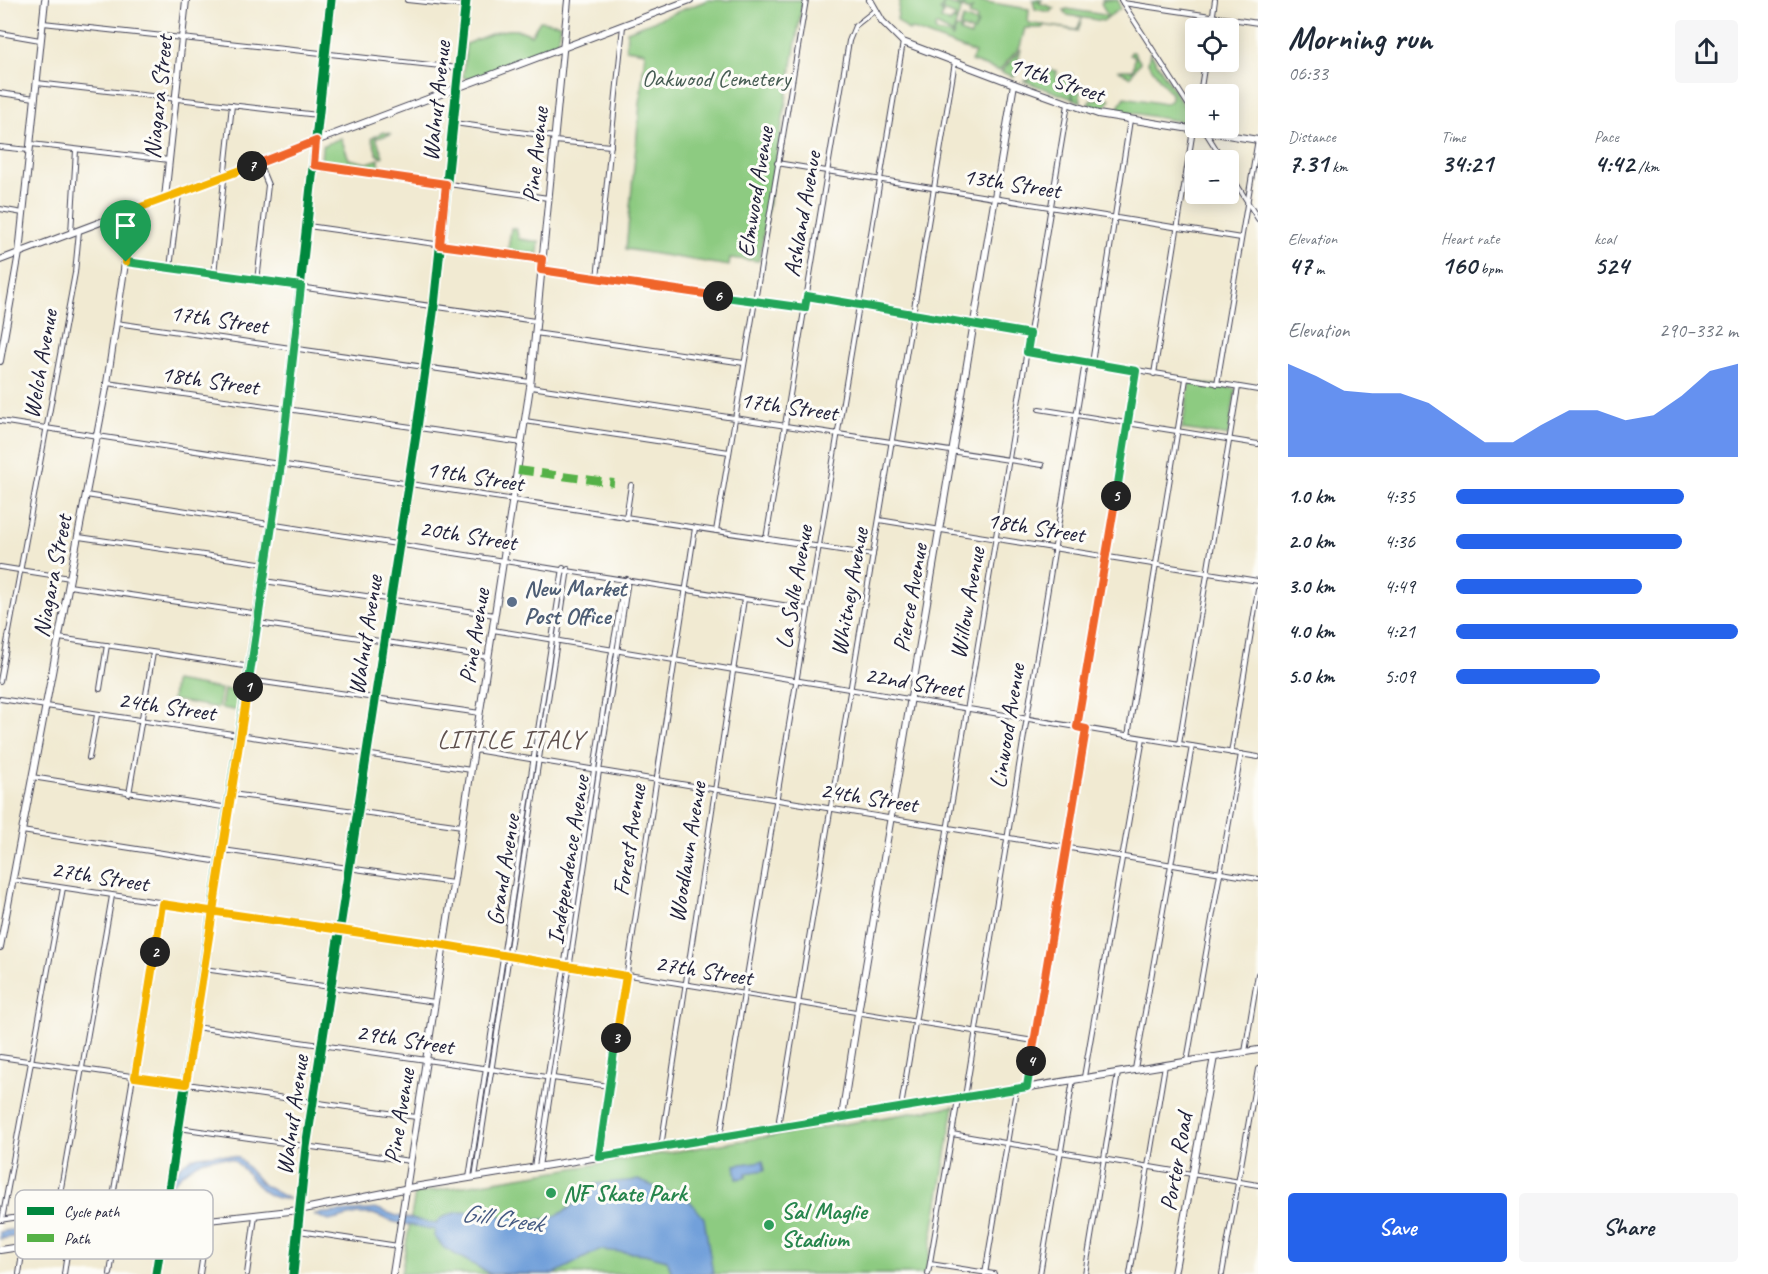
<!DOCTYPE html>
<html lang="en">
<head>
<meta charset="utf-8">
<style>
	:root { --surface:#fff; --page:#f6f6f7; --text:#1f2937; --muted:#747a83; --accent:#2563eb }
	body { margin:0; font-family:Caveat,sans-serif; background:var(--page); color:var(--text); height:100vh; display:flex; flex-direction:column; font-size:22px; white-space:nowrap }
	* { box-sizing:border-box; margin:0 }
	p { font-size:20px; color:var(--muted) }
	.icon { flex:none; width:33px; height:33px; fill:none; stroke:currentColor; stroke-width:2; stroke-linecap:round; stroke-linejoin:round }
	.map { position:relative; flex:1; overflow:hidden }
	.side { display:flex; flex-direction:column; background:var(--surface); width:510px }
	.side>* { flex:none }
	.controls { position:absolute; left:1185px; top:18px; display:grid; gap:12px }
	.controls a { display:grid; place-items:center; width:54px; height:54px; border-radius:6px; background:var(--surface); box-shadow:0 3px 15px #0003; font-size:30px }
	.pin { position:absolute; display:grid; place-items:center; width:51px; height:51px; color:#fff; margin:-62px -26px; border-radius:50% 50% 50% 0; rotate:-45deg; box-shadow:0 0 6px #0007 }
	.pin .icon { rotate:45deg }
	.km { position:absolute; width:30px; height:30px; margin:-15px; border-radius:50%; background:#222; color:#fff; font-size:16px; line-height:30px; text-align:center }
	.round { display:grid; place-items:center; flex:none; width:63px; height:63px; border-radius:6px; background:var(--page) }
	.summary { display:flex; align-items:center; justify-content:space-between; height:102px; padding:0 30px }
	h1 { font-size:33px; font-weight:700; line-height:45px }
	.figures { display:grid; grid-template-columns:repeat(3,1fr); gap:9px; height:102px; padding:6px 30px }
	.figures div { display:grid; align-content:center }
	.figures b { font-size:26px; font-weight:700 }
	.figures small { font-size:16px; font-weight:400 }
	.figures p { font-size:16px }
	.chart { height:168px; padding:12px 30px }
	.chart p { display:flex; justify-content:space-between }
	.chart svg { width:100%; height:108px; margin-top:6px; fill:var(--accent); opacity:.7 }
	.button { display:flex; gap:12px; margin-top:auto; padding:12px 30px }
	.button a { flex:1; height:69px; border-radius:6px; background:var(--accent); color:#fff; font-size:24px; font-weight:700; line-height:69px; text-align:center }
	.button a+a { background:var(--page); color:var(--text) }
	ul { padding:0 30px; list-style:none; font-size:20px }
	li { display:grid; grid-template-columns:96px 72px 1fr; align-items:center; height:45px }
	li i { height:15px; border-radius:8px; background:var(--accent) }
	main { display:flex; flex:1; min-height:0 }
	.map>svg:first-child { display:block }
	.green { fill:#8dcb81; stroke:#58765e; stroke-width:1.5 }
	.water { fill:#72a0da; stroke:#4a618a; stroke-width:1.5 }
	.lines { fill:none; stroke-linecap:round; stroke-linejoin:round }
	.street-casing { stroke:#414052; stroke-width:6 }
	.secondary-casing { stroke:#414052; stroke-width:8 }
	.primary-casing { stroke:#414052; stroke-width:9 }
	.street { stroke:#fff; stroke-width:4 }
	.secondary { stroke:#fff; stroke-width:6 }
	.primary { stroke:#fff; stroke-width:7 }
	.quiet { stroke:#55b146; stroke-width:8; stroke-dasharray:15 8; stroke-linecap:butt }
	.cycleway-casing { stroke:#fdfcf7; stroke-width:13 }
	.cycleway { stroke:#00873e; stroke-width:9 }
	.split-1-casing { stroke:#fff; stroke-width:12 }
	.split-2-casing { stroke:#fff; stroke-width:12 }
	.split-3-casing { stroke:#fff; stroke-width:12 }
	.split-4-casing { stroke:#fff; stroke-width:12 }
	.split-5-casing { stroke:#fff; stroke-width:12 }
	.split-6-casing { stroke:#fff; stroke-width:12 }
	.split-7-casing { stroke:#fff; stroke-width:12 }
	.split-8-casing { stroke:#fff; stroke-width:12 }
	.split-1 { stroke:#22a559; stroke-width:8 }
	.split-2 { stroke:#f5b400; stroke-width:8 }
	.split-3 { stroke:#f5b400; stroke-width:8 }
	.split-4 { stroke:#22a559; stroke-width:8 }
	.split-5 { stroke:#f0652b; stroke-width:8 }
	.split-6 { stroke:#22a559; stroke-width:8 }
	.split-7 { stroke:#f0652b; stroke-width:8 }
	.split-8 { stroke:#f5b400; stroke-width:8 }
	.service-dot { fill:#5c6f8a; stroke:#fdfcf7; stroke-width:2 }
	.leisure-dot { fill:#2e9e5b; stroke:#fdfcf7; stroke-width:2 }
	.labels { text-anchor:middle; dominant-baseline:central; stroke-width:6; stroke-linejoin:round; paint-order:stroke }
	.park-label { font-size:24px; fill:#475d54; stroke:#fdfcf7 }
	.street-label { font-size:24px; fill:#22223b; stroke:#fdfcf7 }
	.service-label { font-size:24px; font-weight:bold; fill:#4e5e75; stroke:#fdfcf7; text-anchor:start }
	.leisure-label { font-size:24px; font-weight:bold; fill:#27864d; stroke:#fdfcf7; text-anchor:start }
	.neighbourhood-label { font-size:26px; letter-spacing:1.5px; fill:#5f514e; stroke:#fdfcf7 }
	.water-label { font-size:26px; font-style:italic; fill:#465b83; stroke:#fdfcf7 }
	.key { fill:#fdfcf7; stroke:#bbbbbf; stroke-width:1.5 }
	.key-label { font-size:16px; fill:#22223b }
</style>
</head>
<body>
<main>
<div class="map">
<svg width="1258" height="1274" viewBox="0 0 1258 1274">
	<rect width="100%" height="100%" fill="#fdfcf7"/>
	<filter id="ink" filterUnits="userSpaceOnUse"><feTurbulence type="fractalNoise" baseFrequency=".0167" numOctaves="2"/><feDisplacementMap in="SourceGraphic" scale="12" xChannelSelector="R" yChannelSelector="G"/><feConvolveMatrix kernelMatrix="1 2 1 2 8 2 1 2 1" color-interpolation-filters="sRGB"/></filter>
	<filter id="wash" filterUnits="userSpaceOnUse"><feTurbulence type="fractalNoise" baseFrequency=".008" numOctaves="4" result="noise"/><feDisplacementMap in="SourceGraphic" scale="24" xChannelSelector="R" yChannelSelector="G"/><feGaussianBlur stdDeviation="1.35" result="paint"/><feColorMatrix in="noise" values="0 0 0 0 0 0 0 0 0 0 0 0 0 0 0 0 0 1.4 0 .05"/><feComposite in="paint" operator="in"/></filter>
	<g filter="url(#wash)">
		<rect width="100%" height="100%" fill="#f1ead2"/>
		<!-- green -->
		<g class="green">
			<path d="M708,0H803L759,261L730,258L729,266L626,249L645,52L626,49L627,31Z"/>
			<path d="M900,0H947L946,3L962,8L957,20L953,19L956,16L942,11L944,2L940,11L943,13L941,19L951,23L952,20L957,21L953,34L936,25L935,27L936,32L952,35V39L956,28L961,29L960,32L971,36L972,31L960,27L963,18L977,23L974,33L978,23L976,22L977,18L969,15L973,7L969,11L963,8L965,3L962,7L950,0H973L1029,9L1028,23H1029L1077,30L1082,18L1078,31L1044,25L1043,28H1025L1020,47L999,71L971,61L975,53L911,29L909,31L897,20Z"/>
			<path d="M1033,0H1042L1039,3L1054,8L1050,12L1035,9Z"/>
			<path d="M1101,0H1118L1120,9L1108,17L1101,3L1104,1Z"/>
			<path d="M1067,9L1104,15L1107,18L1103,21L1067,15L1064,10Z"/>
			<path d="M540,21L561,24L558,43L470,80L463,77L466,44C487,36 509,22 531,35Z"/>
			<path d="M1021,49L1014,77L1001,72Z"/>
			<path d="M1131,52H1134L1140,62L1130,77L1119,70H1133L1135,56L1130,55Z"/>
			<path d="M1150,52L1195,124L1116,110L1125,97L1165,104L1171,100V94L1148,63Z"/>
			<path d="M1049,70L1057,71L1056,79L1069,81L1073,99L1024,81Z"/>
			<path d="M1072,73L1071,81L1085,86L1079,87L1081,102L1074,99L1070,81Z"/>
			<path d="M1099,95L1110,99L1106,107L1101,109L1088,104L1091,100H1098Z"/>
			<path d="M383,132L392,134L376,138L383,156L381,157L377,154L372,138Z"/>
			<path d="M341,138L349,159L366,163L362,165L379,159V170L321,162L322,146Z"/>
			<path d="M511,228L516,229L519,239L539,242L538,254L508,250Z"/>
			<path d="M1190,381L1236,389L1228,436L1182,429Z"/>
			<path d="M174,681L221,689L218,708L172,700Z"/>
			<path d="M224,689L241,692L239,711L221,708Z"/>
			<path d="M954,1106L926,1274H401L415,1194Z"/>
		</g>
		<!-- water -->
		<g class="water">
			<path d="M218,1154L238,1157L263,1185L289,1199C259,1200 253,1174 233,1160C194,1148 169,1188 146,1212L139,1215L0,1239V1232C44,1222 94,1226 137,1209C162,1200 170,1166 195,1157C202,1155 211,1155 218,1154Z"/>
			<path d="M763,1161L765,1170L746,1173L747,1177L737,1179L735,1165Z"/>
			<path d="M638,1180L690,1201L704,1218L713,1274H672L667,1260L644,1254L599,1250L554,1274H490L444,1248L434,1236L435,1230L394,1222L373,1214H357L329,1221L313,1214L378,1209L397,1216L436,1224C453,1197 520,1226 547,1219C568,1213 579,1200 594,1184Z"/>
		</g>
	</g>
	<g filter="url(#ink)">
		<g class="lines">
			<!-- street casing -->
			<g class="street-casing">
				<g id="street">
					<path d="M407,0L464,6"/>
					<path d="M1121,0L1196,117"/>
					<path d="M1123,3L1258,23"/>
					<path d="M43,23L459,68"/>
					<path d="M1211,28L1215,0"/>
					<path d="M0,33L40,40"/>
					<path d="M37,83L318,115"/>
					<path d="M0,93L35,98"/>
					<path d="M1200,94L1205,62"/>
					<path d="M454,123L555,137"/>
					<path d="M1203,128L1223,160"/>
					<path d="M554,141L611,146"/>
					<path d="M31,144L169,160"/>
					<path d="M0,147L29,150"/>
					<path d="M777,163L1241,238"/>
					<path d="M314,165L548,198"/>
					<path d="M1228,170L1258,219"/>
					<path d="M0,209L23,213"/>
					<path d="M308,226L542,259"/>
					<path d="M71,233L76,150"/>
					<path d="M126,262L535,321"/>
					<path d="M170,268L179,194"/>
					<path d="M542,270L804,308"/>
					<path d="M214,274L232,105"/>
					<path d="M597,279L623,26"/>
					<path d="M257,281L268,185L259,163"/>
					<path d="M807,296L1030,334"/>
					<path d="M116,323L530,382"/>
					<path d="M535,333L744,363"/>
					<path d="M1027,352L1258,390"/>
					<path d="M1092,363L1130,120"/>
					<path d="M1154,374L1193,130"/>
					<path d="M107,383L522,443"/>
					<path d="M1217,384L1258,139"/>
					<path d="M531,387L1042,465"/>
					<path d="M1039,409L1258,444"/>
					<path d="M0,421L873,555"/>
					<path d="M525,421L729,452"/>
					<path d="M86,495L808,609"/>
					<path d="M626,518L631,485"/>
					<path d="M879,520L1258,581"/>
					<path d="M716,531L806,0"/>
					<path d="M79,537L267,564"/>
					<path d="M766,539L849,41L855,26L874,11"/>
					<path d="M0,567L70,578"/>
					<path d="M264,581L495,615"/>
					<path d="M69,586L259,614"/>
					<path d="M258,623L488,657"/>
					<path d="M493,630L1258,757"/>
					<path d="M59,638L251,667"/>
					<path d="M249,680L480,713"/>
					<path d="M0,681L75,273L79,231"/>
					<path d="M100,689L107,645"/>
					<path d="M0,699L471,770"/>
					<path d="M1077,727L1136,371"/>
					<path d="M1128,736L1186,379"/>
					<path d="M1179,744L1238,387"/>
					<path d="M475,750L1258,879"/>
					<path d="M1231,753L1258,590"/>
					<path d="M89,758L97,715"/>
					<path d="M32,777L229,808"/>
					<path d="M129,794L153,653"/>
					<path d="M232,794L462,826"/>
					<path d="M22,831L220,862"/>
					<path d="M223,850L453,883"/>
					<path d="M13,880L444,945L1034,1041"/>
					<path d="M204,969L435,1002"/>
					<path d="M195,1027L609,1086"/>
					<path d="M1245,1052L1258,974"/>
					<path d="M0,1057L416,1117"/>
					<path d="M1187,1061L1241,754"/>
					<path d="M1135,1069L1192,746"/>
					<path d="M1084,1077L1143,738"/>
					<path d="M1027,1087L1086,729"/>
					<path d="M965,1097L1085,362"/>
					<path d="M904,1108L902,1101L1068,104"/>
					<path d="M179,1128L410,1161"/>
					<path d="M781,1128L779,1120L798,1004L955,62"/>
					<path d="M952,1134L1258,1185"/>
					<path d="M720,1138L903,42"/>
					<path d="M661,1147L744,599"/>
					<path d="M599,1156L695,528"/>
					<path d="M534,1167L611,657L624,584L627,579"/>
					<path d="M539,1167L628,580"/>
					<path d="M475,1177L568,569"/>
					<path d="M469,1178L563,568"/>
					<path d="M112,1202L162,904"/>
					<path d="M0,1220L57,1211L112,896"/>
					<path d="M2,1220L63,888"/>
					<path d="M299,1231L398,1246"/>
					<path d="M930,1264L994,1274"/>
					<path d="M19,1274L23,1247"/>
					<path d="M64,1274L69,1240"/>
					<path d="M110,1274L116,1232"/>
					<path d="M200,1274L208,1221"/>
					<path d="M247,1274L255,1216"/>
					<path d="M928,1274L958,1099"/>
					<path d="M985,1274L1016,1090"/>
					<path d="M1040,1274L1073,1080"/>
					<path d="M1085,1274L1118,1073"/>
					<path d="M1130,1274L1165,1065"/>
					<path d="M1222,1274L1258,1069"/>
				</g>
			</g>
			<!-- secondary casing -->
			<g class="secondary-casing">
				<g id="secondary">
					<path d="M870,0L882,21L903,42L1014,84L1098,114L1258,140"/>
					<path d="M165,198L186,0"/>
					<path d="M0,260L690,0"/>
					<path d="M0,361L19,253L45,0"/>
					<path d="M0,947L107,383L133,210"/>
					<path d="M845,1118L843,1110L858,1013L1014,84"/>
					<path d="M0,1250L163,1225L299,1210L414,1187L1258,1050"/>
					<path d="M393,1274L530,387L568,0"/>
					<path d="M1174,1274L1214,1057"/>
				</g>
			</g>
			<!-- primary casing -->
			<g class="primary-casing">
				<g id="primary">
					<path d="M156,1274L281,465L331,0"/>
					<path d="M293,1274L306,1147L417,428L434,306L466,0"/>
				</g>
			</g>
			<!-- street -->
			<use href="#street" class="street"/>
			<!-- secondary -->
			<use href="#secondary" class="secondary"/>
			<!-- primary -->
			<use href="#primary" class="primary"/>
			<!-- quiet -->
			<path class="quiet" d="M518,470L614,483"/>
			<!-- cycleway casing -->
			<g class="cycleway-casing">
				<g id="cycleway">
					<path d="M156,1274L281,465L331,0"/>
					<path d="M293,1274L306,1147L417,428L434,306L466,0"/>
				</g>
			</g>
			<!-- cycleway -->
			<use href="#cycleway" class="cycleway"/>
		</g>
	</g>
	<g class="lines" filter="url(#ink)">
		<!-- split-1 casing -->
		<g class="split-1-casing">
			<path id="split-1" d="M126,262L301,286L281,465L248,687"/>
		</g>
		<!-- split-2 casing -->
		<g class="split-2-casing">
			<path id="split-2" d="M155,952L135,1077L186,1084L248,687"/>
		</g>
		<!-- split-3 casing -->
		<g class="split-3-casing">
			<path id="split-3" d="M155,952L162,904L444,945L626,976L616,1038"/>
		</g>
		<!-- split-4 casing -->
		<g class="split-4-casing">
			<path id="split-4" d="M616,1038L599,1157L1027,1087L1031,1061"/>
		</g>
		<!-- split-5 casing -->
		<g class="split-5-casing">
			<path id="split-5" d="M1031,1061L1086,729L1077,727L1116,496"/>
		</g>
		<!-- split-6 casing -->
		<g class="split-6-casing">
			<path id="split-6" d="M718,296L805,308L807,296L1030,334L1027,352L1136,371L1116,496"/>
		</g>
		<!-- split-7 casing -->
		<g class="split-7-casing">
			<path id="split-7" d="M252,166L316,141L314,165L446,184L440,245L542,259L541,270L718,296"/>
		</g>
		<!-- split-8 casing -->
		<g class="split-8-casing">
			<path id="split-8" d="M126,262L133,210L252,166"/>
		</g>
		<!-- split-1 -->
		<use href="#split-1" class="split-1"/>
		<!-- split-2 -->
		<use href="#split-2" class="split-2"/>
		<!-- split-3 -->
		<use href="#split-3" class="split-3"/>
		<!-- split-4 -->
		<use href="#split-4" class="split-4"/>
		<!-- split-5 -->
		<use href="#split-5" class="split-5"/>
		<!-- split-6 -->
		<use href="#split-6" class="split-6"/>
		<!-- split-7 -->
		<use href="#split-7" class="split-7"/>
		<!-- split-8 -->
		<use href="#split-8" class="split-8"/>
	</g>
	<!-- markers -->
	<circle class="service-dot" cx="512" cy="602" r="6"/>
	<g class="leisure-dot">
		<circle cx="551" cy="1193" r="6"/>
		<circle cx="769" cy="1225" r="6"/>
	</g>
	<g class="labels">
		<!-- park labels -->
		<g class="park-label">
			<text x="716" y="78">Oakwood Cemetery</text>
		</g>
		<!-- street labels -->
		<g class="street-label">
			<text transform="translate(1057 79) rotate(19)">11th Street</text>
			<text transform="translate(158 97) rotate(-84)">Niagara Street</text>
			<text transform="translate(436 101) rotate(-84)">Walnut Avenue</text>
			<text transform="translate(535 155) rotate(-84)">Pine Avenue</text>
			<text transform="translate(1012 183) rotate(9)">13th Street</text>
			<text transform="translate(755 192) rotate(-81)">Elmwood Avenue</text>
			<text transform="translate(802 214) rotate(-80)">Ashland Avenue</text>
			<text transform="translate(219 319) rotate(8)">17th Street</text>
			<text transform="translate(40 364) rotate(-80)">Welch Avenue</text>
			<text transform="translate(210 380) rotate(8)">18th Street</text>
			<text transform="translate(789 406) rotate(8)">17th Street</text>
			<text transform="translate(475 476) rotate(9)">19th Street</text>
			<text transform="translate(1036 527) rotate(9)">18th Street</text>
			<text transform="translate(468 535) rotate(9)">20th Street</text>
			<text transform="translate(52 576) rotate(-79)">Niagara Street</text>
			<text transform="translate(794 587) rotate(-80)">La Salle Avenue</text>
			<text transform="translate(849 592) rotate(-80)">Whitney Avenue</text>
			<text transform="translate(910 598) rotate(-80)">Pierce Avenue</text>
			<text transform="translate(967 603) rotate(-80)">Willow Avenue</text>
			<text transform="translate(365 635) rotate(-81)">Walnut Avenue</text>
			<text transform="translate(474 636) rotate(-81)">Pine Avenue</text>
			<text transform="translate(914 682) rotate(9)">22nd Street</text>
			<text transform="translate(167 706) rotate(8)">24th Street</text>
			<text transform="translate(1007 726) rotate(-81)">Linwood Avenue</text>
			<text transform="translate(869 797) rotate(9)">24th Street</text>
			<text transform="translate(629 840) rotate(-81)">Forest Avenue</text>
			<text transform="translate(687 852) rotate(-81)">Woodlawn Avenue</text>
			<text transform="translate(568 860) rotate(-81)">Independence Avenue</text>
			<text transform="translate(503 870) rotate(-81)">Grand Avenue</text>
			<text transform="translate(100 876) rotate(9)">27th Street</text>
			<text transform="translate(704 970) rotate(9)">27th Street</text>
			<text transform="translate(405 1039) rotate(9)">29th Street</text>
			<text transform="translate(292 1115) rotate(-82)">Walnut Avenue</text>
			<text transform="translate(399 1116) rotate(-81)">Pine Avenue</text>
			<text transform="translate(1176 1162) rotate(-80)">Porter Road</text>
		</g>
		<!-- service labels -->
		<g class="service-label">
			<text x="524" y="588">New Market<tspan x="524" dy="28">Post Office</tspan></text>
		</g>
		<!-- leisure labels -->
		<g class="leisure-label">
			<text x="563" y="1193">NF Skate Park</text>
			<text x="781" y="1211">Sal Maglie<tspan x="781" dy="28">Stadium</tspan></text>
		</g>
		<!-- neighbourhood labels -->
		<g class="neighbourhood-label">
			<text x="511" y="739">LITTLE ITALY</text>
		</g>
		<!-- water labels -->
		<g class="water-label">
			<text transform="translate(502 1218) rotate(8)">Gill Creek</text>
		</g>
	</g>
	<!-- legend -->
	<rect x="15" y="1190" width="198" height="69" rx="9" class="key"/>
	<rect x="27" y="1207" width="27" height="8" fill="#00873e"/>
	<rect x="27" y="1234" width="27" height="8" fill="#55b146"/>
	<g class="key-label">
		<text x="64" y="1217">Cycle path</text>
		<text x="64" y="1244">Path</text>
	</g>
</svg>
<div class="controls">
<a><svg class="icon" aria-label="locate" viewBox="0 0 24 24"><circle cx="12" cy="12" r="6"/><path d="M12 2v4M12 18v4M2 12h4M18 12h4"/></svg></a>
<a>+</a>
<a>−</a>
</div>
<div class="pin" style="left:126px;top:262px;background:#1e9e55"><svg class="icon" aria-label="arrive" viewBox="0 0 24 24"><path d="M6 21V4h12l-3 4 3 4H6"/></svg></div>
<b class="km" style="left:248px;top:687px">1</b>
<b class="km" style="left:155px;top:952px">2</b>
<b class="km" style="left:616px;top:1038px">3</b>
<b class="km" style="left:1031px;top:1061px">4</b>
<b class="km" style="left:1116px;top:496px">5</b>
<b class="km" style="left:718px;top:296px">6</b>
<b class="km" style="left:252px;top:166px">7</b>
</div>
<section class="side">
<div class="summary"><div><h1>Morning run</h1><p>06:33</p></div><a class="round"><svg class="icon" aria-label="share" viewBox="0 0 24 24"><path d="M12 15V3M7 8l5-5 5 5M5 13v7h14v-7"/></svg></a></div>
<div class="figures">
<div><p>Distance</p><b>7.31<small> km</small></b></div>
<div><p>Time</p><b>34:21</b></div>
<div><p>Pace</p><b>4:42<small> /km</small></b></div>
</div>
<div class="figures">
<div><p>Elevation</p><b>47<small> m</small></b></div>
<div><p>Heart rate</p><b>160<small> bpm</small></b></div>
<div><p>kcal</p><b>524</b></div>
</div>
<div class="chart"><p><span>Elevation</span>290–332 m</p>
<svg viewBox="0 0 160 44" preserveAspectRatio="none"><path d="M0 44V6L10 11L20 17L30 18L40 18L50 22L60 30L70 38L80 38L90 31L100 25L110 25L120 29L130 27L140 19L150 9L160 6V44z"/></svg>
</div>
<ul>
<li><b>1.0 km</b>4:35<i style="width:81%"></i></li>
<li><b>2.0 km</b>4:36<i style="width:80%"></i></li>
<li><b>3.0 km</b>4:49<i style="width:66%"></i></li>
<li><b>4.0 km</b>4:21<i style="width:100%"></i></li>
<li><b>5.0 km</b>5:09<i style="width:51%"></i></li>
</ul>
<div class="button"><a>Save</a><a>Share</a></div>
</section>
</main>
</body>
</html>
